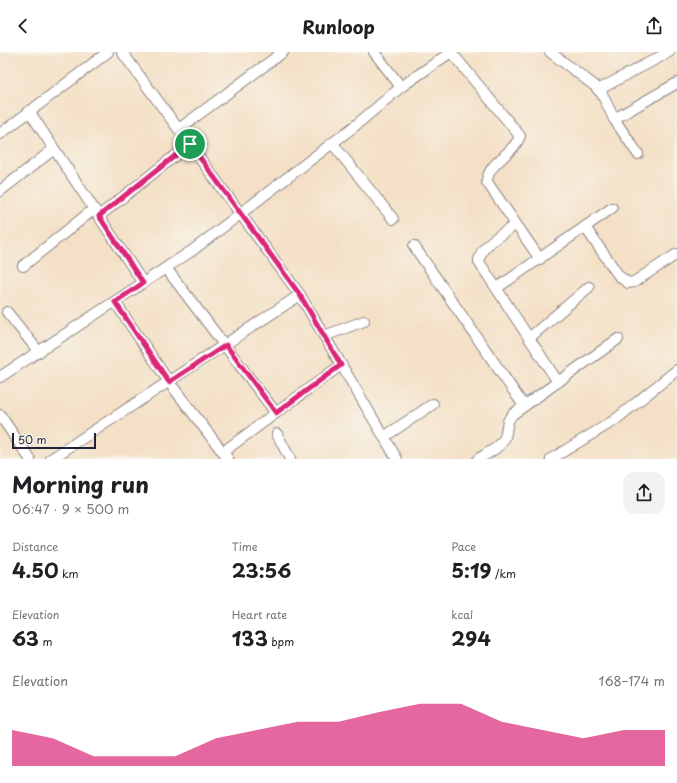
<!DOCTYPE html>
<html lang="en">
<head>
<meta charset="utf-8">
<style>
	:root { --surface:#fff; --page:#f2f2f2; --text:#202124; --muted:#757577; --accent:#db2777 }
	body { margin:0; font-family:"Playpen Sans",sans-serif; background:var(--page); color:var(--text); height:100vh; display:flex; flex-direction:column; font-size:15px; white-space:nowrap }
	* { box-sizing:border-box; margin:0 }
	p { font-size:13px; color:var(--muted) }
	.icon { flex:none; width:22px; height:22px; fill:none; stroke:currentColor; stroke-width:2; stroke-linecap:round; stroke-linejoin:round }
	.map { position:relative; height:407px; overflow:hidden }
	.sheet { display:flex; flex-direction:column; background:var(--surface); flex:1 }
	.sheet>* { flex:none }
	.scale { position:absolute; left:12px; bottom:10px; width:84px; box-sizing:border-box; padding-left:4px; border:2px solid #22223b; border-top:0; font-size:11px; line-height:14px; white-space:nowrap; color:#22223b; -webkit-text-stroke:3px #f7f3e8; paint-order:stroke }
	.pin { position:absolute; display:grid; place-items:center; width:34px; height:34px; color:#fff; margin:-17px; border:2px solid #fff; border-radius:50%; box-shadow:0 1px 4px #0007 }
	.round { display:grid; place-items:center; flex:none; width:42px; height:42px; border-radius:12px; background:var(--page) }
	.head { display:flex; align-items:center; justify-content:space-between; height:68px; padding:0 12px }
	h1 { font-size:22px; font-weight:700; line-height:30px }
	.metrics { display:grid; grid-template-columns:repeat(3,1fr); gap:6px; height:68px; padding:4px 12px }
	.metrics div { display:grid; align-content:center }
	.metrics b { font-size:20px; font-weight:700 }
	.metrics small { font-size:11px; font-weight:400 }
	.metrics p { font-size:11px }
	.chart { height:112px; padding:8px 12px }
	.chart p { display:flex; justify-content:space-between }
	.chart svg { width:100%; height:72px; margin-top:4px; fill:var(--accent); opacity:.7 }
	header { display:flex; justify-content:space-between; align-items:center; height:52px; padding:0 12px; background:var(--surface); font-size:18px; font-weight:700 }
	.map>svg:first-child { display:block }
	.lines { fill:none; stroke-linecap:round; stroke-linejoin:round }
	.minor-casing { stroke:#8b8180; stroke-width:12 }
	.minor { stroke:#fff; stroke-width:10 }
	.route-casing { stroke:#fff; stroke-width:8 }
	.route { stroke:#db2777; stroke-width:5 }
</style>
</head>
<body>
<header><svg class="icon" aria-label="back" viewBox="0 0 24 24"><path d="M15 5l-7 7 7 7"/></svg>Runloop<svg class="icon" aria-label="share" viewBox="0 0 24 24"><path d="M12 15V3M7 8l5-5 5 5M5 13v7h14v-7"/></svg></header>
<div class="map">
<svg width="677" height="407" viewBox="0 0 677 407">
	<rect width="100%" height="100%" fill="#f7f3e8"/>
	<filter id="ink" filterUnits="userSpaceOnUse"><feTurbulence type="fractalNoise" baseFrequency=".025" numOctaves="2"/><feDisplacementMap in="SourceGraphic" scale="8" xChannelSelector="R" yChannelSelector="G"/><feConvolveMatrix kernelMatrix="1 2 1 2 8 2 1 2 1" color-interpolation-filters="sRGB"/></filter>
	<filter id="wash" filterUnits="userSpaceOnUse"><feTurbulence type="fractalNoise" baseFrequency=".012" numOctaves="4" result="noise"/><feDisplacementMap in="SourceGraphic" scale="16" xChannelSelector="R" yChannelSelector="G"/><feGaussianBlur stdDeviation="0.9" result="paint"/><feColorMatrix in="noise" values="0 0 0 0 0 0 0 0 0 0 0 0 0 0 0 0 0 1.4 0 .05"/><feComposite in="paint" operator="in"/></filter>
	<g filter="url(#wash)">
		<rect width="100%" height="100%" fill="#f4e0c6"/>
	</g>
	<g filter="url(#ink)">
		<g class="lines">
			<!-- minor casing -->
			<g class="minor-casing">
				<g id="minor">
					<path d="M122,0L300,243L397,407"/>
					<path d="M374,0L401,35"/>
					<path d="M451,0L520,84C514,102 487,111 487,130L540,207"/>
					<path d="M550,0L595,34L602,42L614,67L638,102"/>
					<path d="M598,38L669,0"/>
					<path d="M29,59L143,231"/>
					<path d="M614,67L677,31"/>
					<path d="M179,77L283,0"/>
					<path d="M0,82L108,0"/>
					<path d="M332,91L393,167"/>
					<path d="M0,139L54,97"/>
					<path d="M99,164L190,92"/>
					<path d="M515,173C503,182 479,193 479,210L558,330"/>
					<path d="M585,175L619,224L628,231L634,230L677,202"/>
					<path d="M414,194L524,354"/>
					<path d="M23,214L94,157"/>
					<path d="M166,216L276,361"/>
					<path d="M497,236L612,156"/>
					<path d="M115,250L169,330L228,407"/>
					<path d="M7,260L39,300"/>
					<path d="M324,284L364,269"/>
					<path d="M529,286L589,235"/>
					<path d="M0,325L193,198L356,73L401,35L451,0"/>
					<path d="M0,363L30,407"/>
					<path d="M277,382L290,407"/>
					<path d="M384,385L433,352"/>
					<path d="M223,400L341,313"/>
					<path d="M51,407L300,243"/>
					<path d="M478,407C486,402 502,395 505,385C508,375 505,370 513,362L618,287"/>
					<path d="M551,407L615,368L677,318"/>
				</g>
			</g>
			<!-- minor -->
			<use href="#minor" class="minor"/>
		</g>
	</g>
	<g class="lines" filter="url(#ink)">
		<!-- route casing -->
		<g class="route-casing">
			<path id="route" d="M190,92L300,243L341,313L276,361L226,293L169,330L115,250L143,231L99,164Z"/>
		</g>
		<!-- route -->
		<use href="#route" class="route"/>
	</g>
</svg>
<div class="scale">50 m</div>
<div class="pin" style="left:190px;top:92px;background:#1e9e55"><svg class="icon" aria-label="arrive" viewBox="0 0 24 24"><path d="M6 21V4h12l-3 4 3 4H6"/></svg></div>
</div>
<section class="sheet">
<div class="head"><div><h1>Morning run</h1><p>06:47 · 9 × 500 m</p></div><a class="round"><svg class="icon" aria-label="share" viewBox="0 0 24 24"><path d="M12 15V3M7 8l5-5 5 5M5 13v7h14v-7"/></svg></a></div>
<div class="metrics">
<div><p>Distance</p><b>4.50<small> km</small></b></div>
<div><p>Time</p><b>23:56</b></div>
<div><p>Pace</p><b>5:19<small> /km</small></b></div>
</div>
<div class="metrics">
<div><p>Elevation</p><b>63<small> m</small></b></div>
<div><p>Heart rate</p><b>133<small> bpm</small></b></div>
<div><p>kcal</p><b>294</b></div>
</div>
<div class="chart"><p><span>Elevation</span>168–174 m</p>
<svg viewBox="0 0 160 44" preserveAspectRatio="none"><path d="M0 44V22L10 27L20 38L30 38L40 38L50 27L60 22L70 17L80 17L90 11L100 6L110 6L120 17L130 22L140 27L150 22L160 22V44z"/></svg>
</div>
</section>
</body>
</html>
